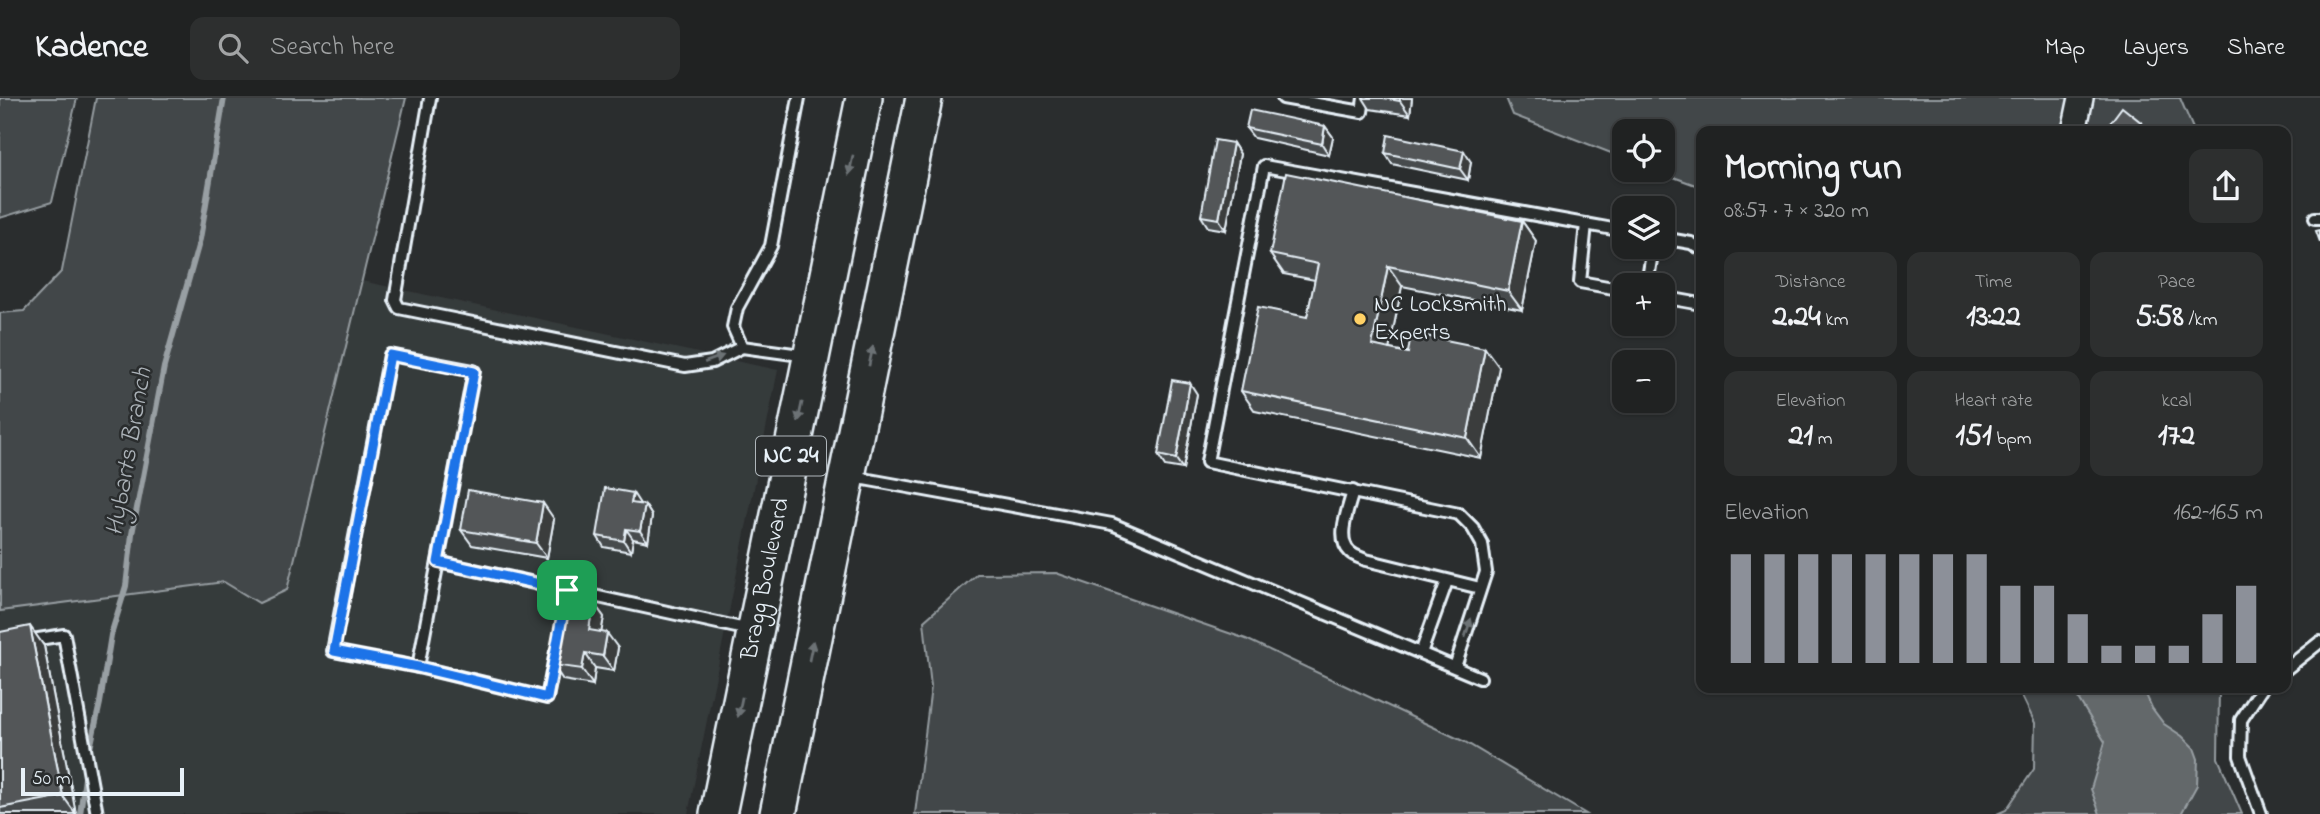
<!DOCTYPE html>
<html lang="en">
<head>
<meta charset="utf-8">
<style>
	:root { --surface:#202222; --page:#2d2f2f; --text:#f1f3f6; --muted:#a2a4a5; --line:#3d3f40; --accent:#8c9099 }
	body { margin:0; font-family:"Indie Flower",sans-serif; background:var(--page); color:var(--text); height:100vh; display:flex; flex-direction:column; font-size:26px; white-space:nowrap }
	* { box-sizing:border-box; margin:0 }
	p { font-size:23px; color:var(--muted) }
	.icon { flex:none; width:38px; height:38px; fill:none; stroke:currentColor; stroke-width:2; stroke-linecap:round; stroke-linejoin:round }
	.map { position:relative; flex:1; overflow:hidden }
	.drawer { position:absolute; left:1696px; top:28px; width:595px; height:567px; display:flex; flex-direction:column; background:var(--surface); border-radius:14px; box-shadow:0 2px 5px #0004,0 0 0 2px var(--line) }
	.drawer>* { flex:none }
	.tools { position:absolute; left:1612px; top:21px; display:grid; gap:14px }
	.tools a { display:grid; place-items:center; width:63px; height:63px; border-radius:14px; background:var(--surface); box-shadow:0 2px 5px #0004,0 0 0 2px var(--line); font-size:35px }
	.scale { position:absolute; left:21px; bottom:18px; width:163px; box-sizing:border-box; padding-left:7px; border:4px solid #e8f1f8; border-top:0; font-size:19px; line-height:24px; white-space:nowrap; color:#e8f1f8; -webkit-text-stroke:5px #2a2d2e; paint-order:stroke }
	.pin { position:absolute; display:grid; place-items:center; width:60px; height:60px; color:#fff; margin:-30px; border-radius:14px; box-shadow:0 4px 10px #0006 }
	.round { display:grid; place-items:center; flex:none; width:74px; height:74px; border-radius:14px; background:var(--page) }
	.summary { display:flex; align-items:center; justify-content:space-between; height:119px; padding:0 28px }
	h1 { font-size:38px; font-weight:700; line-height:52px }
	.stats { display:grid; grid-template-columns:repeat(3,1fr); gap:10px; height:119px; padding:7px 28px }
	.stats div { display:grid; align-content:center; border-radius:14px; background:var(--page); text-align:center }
	.stats b { font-size:30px; font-weight:700 }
	.stats small { font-size:19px; font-weight:400 }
	.stats p { font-size:19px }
	.chart { height:196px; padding:14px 28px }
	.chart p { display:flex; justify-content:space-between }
	.chart svg { width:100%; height:126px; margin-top:7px; stroke:var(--accent); stroke-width:6 }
	header { display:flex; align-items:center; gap:42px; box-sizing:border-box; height:98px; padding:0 35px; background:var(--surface); border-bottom:2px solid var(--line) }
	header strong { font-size:33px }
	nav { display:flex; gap:38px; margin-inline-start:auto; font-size:24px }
	.search { width:490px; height:63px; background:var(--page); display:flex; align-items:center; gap:18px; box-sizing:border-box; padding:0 24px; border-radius:14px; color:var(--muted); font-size:26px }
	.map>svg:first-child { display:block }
	.built { fill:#363a3b }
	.green { fill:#424648; stroke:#959ca0; stroke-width:2 }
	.water { fill:#63686b; stroke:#989fa3; stroke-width:2 }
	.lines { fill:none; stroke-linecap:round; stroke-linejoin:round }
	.stream { stroke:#989fa3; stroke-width:6 }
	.lane-casing { stroke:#e8f1f8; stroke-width:16 }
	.street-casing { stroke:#e8f1f8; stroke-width:28 }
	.primary-casing { stroke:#e8f1f8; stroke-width:40 }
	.lane { stroke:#2a2d2e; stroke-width:10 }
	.street { stroke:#2a2d2e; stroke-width:23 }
	.primary { stroke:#2a2d2e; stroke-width:35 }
	.wall { fill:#474b4d; stroke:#e8f1f8; stroke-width:2 }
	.shaded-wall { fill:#3a3d3e; stroke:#e8f1f8; stroke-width:2 }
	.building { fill:#535759; stroke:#e8f1f8; stroke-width:2 }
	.oneway { fill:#6c7275 }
	.route-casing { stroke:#fff; stroke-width:14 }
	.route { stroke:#1a73e8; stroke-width:9 }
	.poi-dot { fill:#ffd166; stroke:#2a2d2e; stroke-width:2.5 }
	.labels { text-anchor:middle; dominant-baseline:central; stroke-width:5; stroke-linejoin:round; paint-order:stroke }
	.shield { fill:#2a2d2e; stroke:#afb6bb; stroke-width:2 }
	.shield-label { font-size:23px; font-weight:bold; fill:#e8f1f8 }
	.poi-label { font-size:24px; fill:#e8f1f8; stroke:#2a2d2e; text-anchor:start }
	.street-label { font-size:24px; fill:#e8f1f8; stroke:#2a2d2e }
	.water-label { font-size:26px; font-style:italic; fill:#acb3b9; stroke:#2a2d2e }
</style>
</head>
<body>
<header>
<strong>Kadence</strong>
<div class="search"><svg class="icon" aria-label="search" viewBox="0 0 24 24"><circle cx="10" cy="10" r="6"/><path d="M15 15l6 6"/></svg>Search here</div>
<nav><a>Map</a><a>Layers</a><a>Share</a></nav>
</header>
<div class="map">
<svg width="2320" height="716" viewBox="0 0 2320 716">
	<rect width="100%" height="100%" fill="#2a2d2e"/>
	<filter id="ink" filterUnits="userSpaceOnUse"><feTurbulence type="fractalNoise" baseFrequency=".0143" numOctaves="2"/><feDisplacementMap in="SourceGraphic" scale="14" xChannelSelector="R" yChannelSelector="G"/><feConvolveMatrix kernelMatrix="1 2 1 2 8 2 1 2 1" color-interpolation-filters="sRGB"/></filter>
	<g filter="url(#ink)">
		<!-- built -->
		<path class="built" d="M362,183L778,272L688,716H0V513L224,484L259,505L286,492Z"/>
		<!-- green -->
		<g class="green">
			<path d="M0,0H77L52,104L0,120Z"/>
			<path d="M96,0H406L287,492L259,505L224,484L0,513V215L24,213L62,173Z"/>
			<path d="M1506,0H2180L2194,33H1701V89L1654,72H1662V33H1624V60L1513,17Z"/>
			<path d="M1056,475L1246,541L1465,644L1586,716H915L931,589L924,523L977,476Z"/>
			<path d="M2018,590H2219L2218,660L2242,716H1997L2006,712L2034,671L2035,625Z"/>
		</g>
		<!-- water -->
		<path class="water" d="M2074,590H2143L2152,610L2164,626L2182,638L2194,650L2198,661L2197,687L2181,716H2100L2091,691L2105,644L2079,602Z"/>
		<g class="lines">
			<!-- stream -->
			<g class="stream">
				<path d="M89,655L100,605L111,537L126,488L132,436L164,269L200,141L224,0"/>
				<path d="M80,716L86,673"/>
			</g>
			<!-- lane casing -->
			<g class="lane-casing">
				<g id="lane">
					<path d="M430,0L395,202L399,210L685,268L712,264L742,249"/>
					<path d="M799,0L771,148L737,210L733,229L742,249L808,258"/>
					<path d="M1283,0L1362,14L1364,0"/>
					<path d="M2315,120H2320"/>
					<path d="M1586,126L1580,184L1624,192"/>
					<path d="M1662,140L1691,145L1701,151"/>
					<path d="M1647,187L1653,149"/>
					<path d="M1662,199L1701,206"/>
					<path d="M390,257L474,273L418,569L333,553Z"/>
					<path d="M853,379L1112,426L1480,580"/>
					<path d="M1353,393C1349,410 1335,440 1350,454C1354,458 1361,460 1366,462L1480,490"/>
					<path d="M438,464L750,532"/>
					<path d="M0,547L64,537L97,716"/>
					<path d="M1421,555L1447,483"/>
					<path d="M418,569L547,600L556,554"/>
					<path d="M1455,569L1486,474L1482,446L1473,430L1459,416L1207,364L1264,68L1624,133"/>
					<path d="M2286,571L2320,544"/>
					<path d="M2261,716L2240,658L2241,622L2262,590"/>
				</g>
			</g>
			<!-- street casing -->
			<g class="street-casing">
				<path id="street" d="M2074,33L2081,0"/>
			</g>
			<!-- primary casing -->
			<g class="primary-casing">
				<g id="primary">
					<path id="s1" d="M718,716L864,0"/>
					<path d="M778,716L924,0"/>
				</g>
			</g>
			<!-- lane -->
			<use href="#lane" class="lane"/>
			<!-- street -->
			<use href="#street" class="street"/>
			<!-- primary -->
			<use href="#primary" class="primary"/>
		</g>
		<!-- wall -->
		<g class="wall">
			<path d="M1363,0H1412L1410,17L1370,11Z"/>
			<path d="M1325,28L1333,39L1329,57L1254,40L1246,30Z"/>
			<path d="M1233,45L1240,56L1226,132L1208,129L1201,118Z"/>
			<path d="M1385,55L1471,64L1468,82L1392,66Z"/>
			<path d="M1522,123L1536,143L1522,212L1402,188L1389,251L1499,269L1481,360L1255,313L1241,293L1307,219L1315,182L1284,176L1270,156Z"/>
			<path d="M1197,296L1183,371L1165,368L1158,357Z"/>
			<path d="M640,406L645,407L652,418L648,444L633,441L631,454L604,449L597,438Z"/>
			<path d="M554,421L547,460L472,447L461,432Z"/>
			<path d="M593,504L604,519L601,534L618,550L614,573L595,570L593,587L563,582L553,567Z"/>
			<path d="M0,534L44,548L76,716H0Z"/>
		</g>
		<!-- shaded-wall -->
		<g class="shaded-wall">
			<path d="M1400,0H1412L1410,17L1400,3Z"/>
			<path d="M2142,25L2147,33H2135Z"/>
			<path d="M1325,28L1333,39L1329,57L1322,46Z"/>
			<path d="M1233,45L1240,56L1226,132L1219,121Z"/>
			<path d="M1464,53L1471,64L1468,82L1460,71Z"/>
			<path d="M1522,123L1536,143L1522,212L1508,193Z"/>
			<path d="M1388,168L1402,188L1386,267L1372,247Z"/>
			<path d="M1485,250L1499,269L1481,360L1467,340Z"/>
			<path d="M1190,285L1197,296L1183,371L1176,361Z"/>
			<path d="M633,395L640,406L638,415L631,405Z"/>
			<path d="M543,405L554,421L547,460L536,445Z"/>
			<path d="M645,407L652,418L648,444L640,433Z"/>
			<path d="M626,431L633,441L631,454L624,443Z"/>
			<path d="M593,504L604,519L599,547L589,532Z"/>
			<path d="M30,528L44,548L76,716L63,698Z"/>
			<path d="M607,535L618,550L614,573L603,558Z"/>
			<path d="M585,555L595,570L593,587L582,571Z"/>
		</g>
		<!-- building -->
		<g class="building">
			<path d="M1383,0H1400V3Z"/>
			<path d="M2122,9L2142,25L2135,33H2112L2107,29Z"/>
			<path d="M1250,12L1325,28L1322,46L1246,30Z"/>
			<path d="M1388,37L1464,53L1460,71L1385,55Z"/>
			<path d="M1215,42L1233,45L1219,121L1201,118Z"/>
			<path d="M1286,75L1522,123L1508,193L1388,168L1372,247L1408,255L1411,235L1485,250L1467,340L1241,293L1258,209L1307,219L1318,166L1270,156Z"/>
			<path d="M2320,132V144L2316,133Z"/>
			<path d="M1172,282L1190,285L1176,361L1158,357Z"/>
			<path d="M605,390L633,395L631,405L645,407L640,433L626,431L624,443L597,438Z"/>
			<path d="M468,392L543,405L536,445L461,432Z"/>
			<path d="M563,499L593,504L589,532L607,535L603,558L585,555L582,571L553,567Z"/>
			<path d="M30,528L63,698L0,710V534Z"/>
		</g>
		<!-- one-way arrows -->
		<defs><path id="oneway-solid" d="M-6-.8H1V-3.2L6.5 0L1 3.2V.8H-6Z" transform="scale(1.75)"/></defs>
		<g class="oneway">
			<use href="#oneway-solid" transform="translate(851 67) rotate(102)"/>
			<use href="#oneway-solid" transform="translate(871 258) rotate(-78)"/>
			<use href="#oneway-solid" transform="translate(714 261) rotate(-20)"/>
			<use href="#oneway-solid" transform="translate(800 314) rotate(102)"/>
			<use href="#oneway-solid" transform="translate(1468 530) rotate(-72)"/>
			<use href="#oneway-solid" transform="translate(811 553) rotate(-78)"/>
			<use href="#oneway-solid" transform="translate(740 609) rotate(102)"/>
		</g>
	</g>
	<g class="lines" filter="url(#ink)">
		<!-- route casing -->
		<g class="route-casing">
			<path id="route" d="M390,257L474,274L438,464L567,492L547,600L418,569L334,553Z"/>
		</g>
		<!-- route -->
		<use href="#route" class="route"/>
	</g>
	<!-- markers -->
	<circle class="poi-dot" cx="1360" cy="221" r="7"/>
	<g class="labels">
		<!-- shield labels -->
		<rect class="shield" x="756" y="338.5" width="70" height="39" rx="5"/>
		<g class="shield-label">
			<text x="791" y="358">NC 24</text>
		</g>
		<!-- poi labels -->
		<g class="poi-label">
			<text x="1374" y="207">NC Locksmith<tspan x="1374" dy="28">Experts</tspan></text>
		</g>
		<!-- street labels -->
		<g class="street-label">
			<text stroke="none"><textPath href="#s1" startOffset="240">Bragg Boulevard</textPath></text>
		</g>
		<!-- water labels -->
		<g class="water-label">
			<text transform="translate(130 354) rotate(-80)">Hybarts Branch</text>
		</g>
	</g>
</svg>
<div class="tools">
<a><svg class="icon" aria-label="locate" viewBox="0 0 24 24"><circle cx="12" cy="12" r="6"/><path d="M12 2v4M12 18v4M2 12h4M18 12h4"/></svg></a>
<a><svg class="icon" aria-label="layers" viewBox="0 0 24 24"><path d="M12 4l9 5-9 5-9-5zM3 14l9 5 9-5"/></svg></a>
<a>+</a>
<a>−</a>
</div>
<div class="scale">50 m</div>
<div class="pin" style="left:567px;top:492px;background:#1e9e55"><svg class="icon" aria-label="arrive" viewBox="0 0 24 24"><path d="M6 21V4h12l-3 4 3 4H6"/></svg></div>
<section class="drawer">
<div class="summary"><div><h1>Morning run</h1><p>08:57 · 7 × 320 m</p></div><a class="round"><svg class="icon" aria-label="share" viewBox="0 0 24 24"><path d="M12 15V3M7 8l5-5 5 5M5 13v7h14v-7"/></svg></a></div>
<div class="stats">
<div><p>Distance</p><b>2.24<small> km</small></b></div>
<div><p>Time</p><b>13:22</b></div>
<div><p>Pace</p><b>5:58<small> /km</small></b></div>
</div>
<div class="stats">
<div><p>Elevation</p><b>21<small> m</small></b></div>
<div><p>Heart rate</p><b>151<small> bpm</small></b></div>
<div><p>kcal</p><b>172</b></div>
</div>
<div class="chart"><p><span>Elevation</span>162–165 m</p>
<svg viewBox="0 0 160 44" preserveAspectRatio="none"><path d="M5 44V6M15 44V6M25 44V6M35 44V6M45 44V6M55 44V6M65 44V6M75 44V6M85 44V17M95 44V17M105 44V27M115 44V38M125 44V38M135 44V38M145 44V27M155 44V17"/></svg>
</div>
</section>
</div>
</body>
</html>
